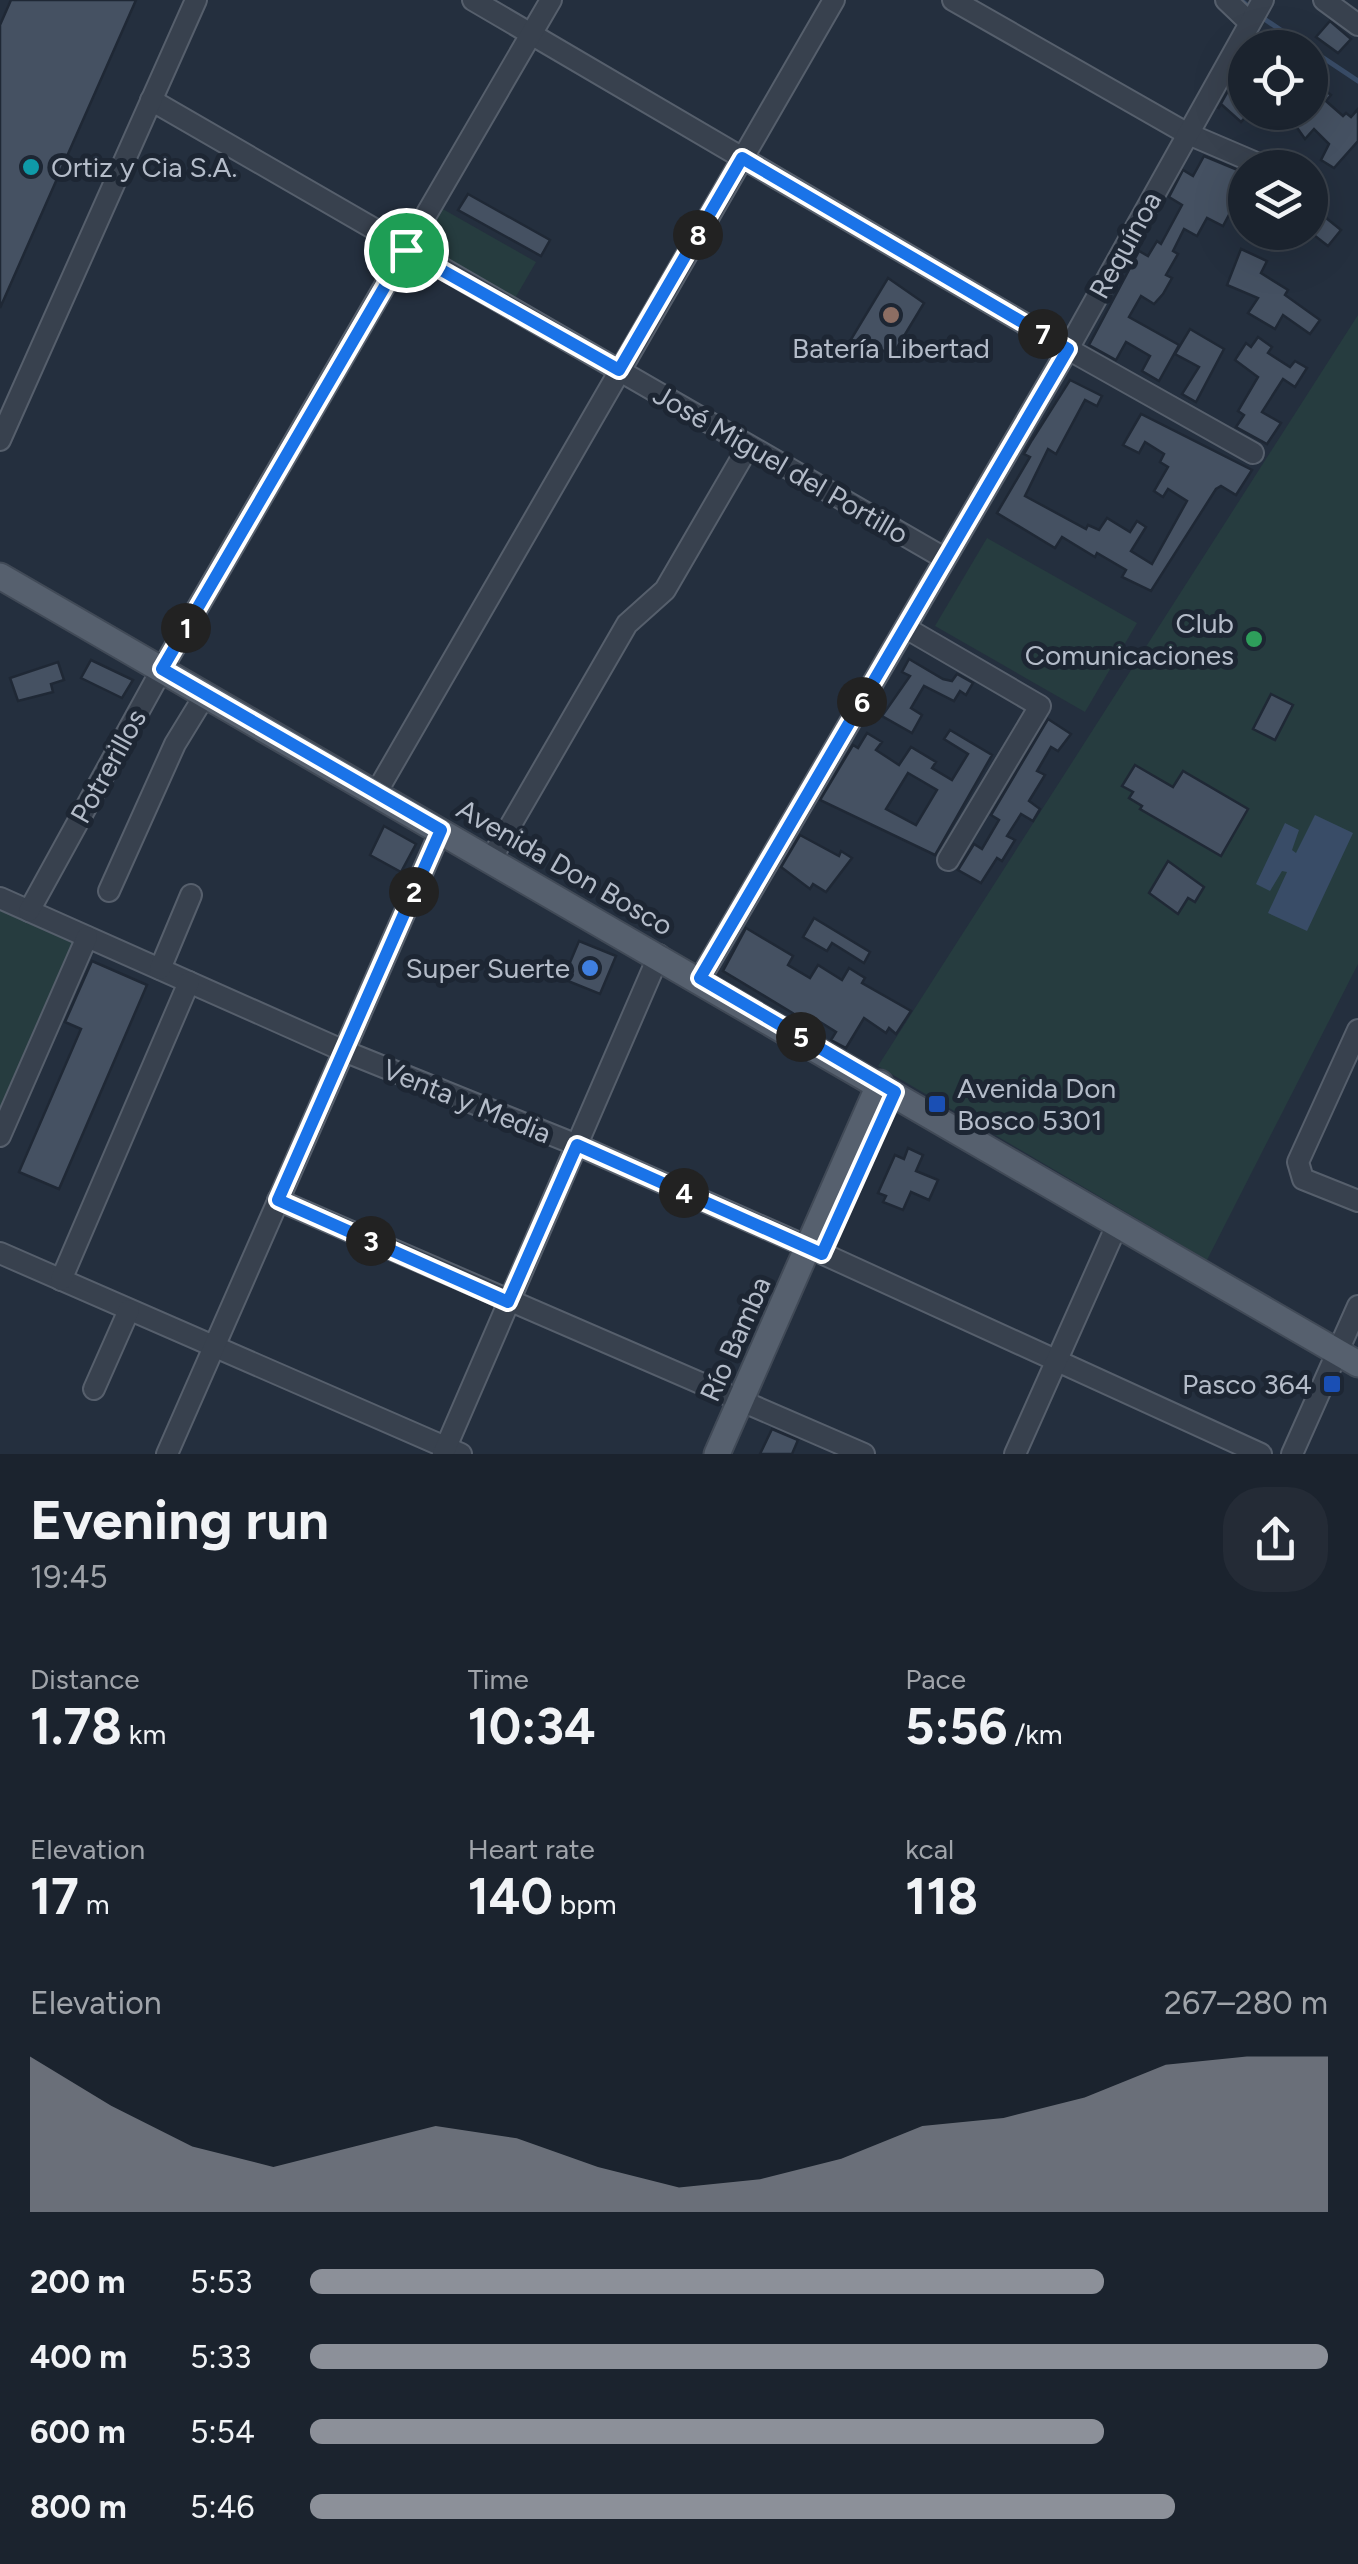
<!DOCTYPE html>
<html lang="en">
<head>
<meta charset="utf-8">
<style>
	:root { --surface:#1b232e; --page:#242b36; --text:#f1f3f6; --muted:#a0a4aa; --line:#39404a; --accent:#8c9099 }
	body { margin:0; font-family:Figtree,sans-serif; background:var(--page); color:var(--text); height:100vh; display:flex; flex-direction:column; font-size:38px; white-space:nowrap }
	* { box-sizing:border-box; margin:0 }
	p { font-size:32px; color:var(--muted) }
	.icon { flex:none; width:55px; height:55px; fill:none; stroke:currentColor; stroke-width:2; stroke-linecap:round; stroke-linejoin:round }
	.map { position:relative; height:1454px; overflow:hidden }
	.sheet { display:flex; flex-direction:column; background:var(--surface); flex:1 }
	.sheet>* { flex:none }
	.tools { position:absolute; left:1228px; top:30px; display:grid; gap:20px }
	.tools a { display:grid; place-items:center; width:100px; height:100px; border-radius:50%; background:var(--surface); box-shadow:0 10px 40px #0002,0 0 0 2px var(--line); font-size:50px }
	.pin { position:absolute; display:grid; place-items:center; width:85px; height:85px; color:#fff; margin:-42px; border:5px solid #fff; border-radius:50%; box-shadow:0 2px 10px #0007 }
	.km { position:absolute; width:50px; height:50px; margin:-25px; border-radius:50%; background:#222; color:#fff; font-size:28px; line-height:50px; text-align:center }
	.round { display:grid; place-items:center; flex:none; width:105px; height:105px; border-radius:40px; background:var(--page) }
	.headline { display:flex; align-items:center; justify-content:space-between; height:170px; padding:0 30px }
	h1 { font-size:55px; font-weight:700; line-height:75px }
	.stats { display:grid; grid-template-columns:repeat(3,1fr); gap:15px; height:170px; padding:10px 30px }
	.stats div { display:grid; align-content:center }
	.stats b { font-size:50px; font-weight:700 }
	.stats small { font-size:28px; font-weight:400 }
	.stats p { font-size:28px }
	.chart { height:280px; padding:20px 30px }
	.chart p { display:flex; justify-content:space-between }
	.chart svg { width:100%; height:180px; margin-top:10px; fill:var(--accent); opacity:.7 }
	ul { padding:0 30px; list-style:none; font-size:32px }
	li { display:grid; grid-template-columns:160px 120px 1fr; align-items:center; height:75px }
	li i { height:25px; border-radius:12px; background:var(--accent) }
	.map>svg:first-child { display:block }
	.green { fill:#263c3f }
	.water { fill:#394c67 }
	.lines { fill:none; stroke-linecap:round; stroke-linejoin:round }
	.stream { stroke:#394c67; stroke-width:5 }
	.building { fill:#455162; stroke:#1f2835; stroke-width:2.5; fill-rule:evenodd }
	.minor-casing { stroke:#565f6c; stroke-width:24 }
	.major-casing { stroke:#414a57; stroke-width:29 }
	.minor { stroke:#38414e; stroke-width:20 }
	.major { stroke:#56606e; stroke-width:25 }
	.route-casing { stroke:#fff; stroke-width:20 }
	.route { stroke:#1a73e8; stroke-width:12 }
	.culture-dot { fill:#0f9aa8; stroke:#1d2633; stroke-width:4 }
	.education-dot { fill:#8d6e63; stroke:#1d2633; stroke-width:4 }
	.leisure-dot { fill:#2e9e5b; stroke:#1d2633; stroke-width:4 }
	.shop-dot { fill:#3f7fe0; stroke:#1d2633; stroke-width:4 }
	.transit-dot { fill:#1a4fb4; stroke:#1d2633; stroke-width:4 }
	.labels { text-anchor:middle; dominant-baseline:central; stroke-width:10; stroke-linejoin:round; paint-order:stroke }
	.poi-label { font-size:28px; fill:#b4bcc9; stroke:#1d2633; text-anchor:end }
	.street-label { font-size:28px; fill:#b4bcc9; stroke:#1d2633 }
</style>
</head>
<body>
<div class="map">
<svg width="1358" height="1454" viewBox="0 0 1358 1454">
	<rect width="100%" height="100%" fill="#242f3e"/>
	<!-- green -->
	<g class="green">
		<path d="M441,208L536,262L514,300L419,246Z"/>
		<path d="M1358,315V964L1207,1260L878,1066Z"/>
		<path d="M987,538L1137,623L1085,712L935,626Z"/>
		<path d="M0,909L78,943L0,1116Z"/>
	</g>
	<!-- water -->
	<path class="water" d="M1315,815L1353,833L1307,931L1268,913L1287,872L1282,871L1270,891L1256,884L1285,823L1299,830L1292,850L1296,853Z"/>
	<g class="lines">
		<!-- stream -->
		<g class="stream">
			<path d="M1241,0L1251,9"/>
			<path d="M1260,16L1307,48"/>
			<path d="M1310,49L1358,81"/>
		</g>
	</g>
	<!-- building -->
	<g class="building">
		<path d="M11,0H136L0,308V25Z"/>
		<path d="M1330,21L1351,39L1338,53L1316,37Z"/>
		<path d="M1233,82L1245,91L1240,105L1249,113L1241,122L1221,104L1218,109Z"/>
		<path d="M1322,88L1331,95L1326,101L1343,116L1346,113L1351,117L1358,109V141L1334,168L1321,160L1329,144L1314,129L1305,139L1291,119L1296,112H1310Z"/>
		<path d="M1204,156L1245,173V199L1239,196L1223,226L1207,218L1197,236L1184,229L1173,251L1178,254L1166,275L1172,278L1163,294L1154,304L1141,296L1129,317L1179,345L1159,381L1142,371L1150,356L1126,342L1116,360L1089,345L1139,251L1148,256L1157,241L1161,244L1182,205L1169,197L1183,170L1193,176Z"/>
		<path d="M468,194L550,240L541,256L458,210Z"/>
		<path d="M1310,205L1341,230L1328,246L1310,232Z"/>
		<path d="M1241,249L1267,261L1261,273L1288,290L1285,295L1320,320L1310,334L1283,315L1275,329L1248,313L1258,298L1227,285Z"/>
		<path d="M888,278L924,303L892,356L872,344L868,351L850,341Z"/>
		<path d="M1190,329L1224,349L1196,402L1182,394L1199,367L1175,354Z"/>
		<path d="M1258,337L1272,347L1268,353L1290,367L1295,361L1307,368L1295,387L1283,379L1262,412L1281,423L1267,444L1236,427L1244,415L1238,411L1258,377L1235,360L1246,343L1251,347Z"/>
		<path d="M1070,380L1102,396L1097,406L1085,400L1056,454L1048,449L1025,496L1086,529L1088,525L1099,530L1107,518L1130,532L1137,521L1146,527L1131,551L1152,564L1187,501L1168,489L1163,497L1154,491L1168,467L1160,462L1164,454L1145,442L1139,453L1123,445L1141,414L1252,470L1236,495L1221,486L1216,489L1151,591L1122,577L1126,570L1097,553L1095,557L1062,537L1055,548L997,513L1030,457L1024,454L1032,440Z"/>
		<path d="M909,659L943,679L952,681L957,674L973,683L966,695L960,691L954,701L924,686L911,708L922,715L912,733L882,716L910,676L902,672Z"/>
		<path d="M91,660L133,680L122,698L81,678Z"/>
		<path d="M58,662L64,680L51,684L53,692L18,701L10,678Z"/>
		<path d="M1271,694L1293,705L1275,740L1253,729Z"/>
		<path d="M1048,719L1071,734L1058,751L1051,747L1037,771L1045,775L1029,801L1040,809L1033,821L1021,814L1007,836L1015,840L1002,861L997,858L981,883L958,870L974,844L982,849L999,820L991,815Z"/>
		<path d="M950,730L992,755L935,855L820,800L853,745L858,748L867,733L882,742L876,750L899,765L911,747L936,762L932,768L952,780L968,754L944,739ZM908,773L937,790L916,825L886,809Z"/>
		<path d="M1135,765L1173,787L1183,771L1248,809L1221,856L1140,809L1142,806L1129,798L1133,792L1122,786Z"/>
		<path d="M384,826L416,844L401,872L370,855Z"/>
		<path d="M800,835L839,856L841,851L852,858L826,892L813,884L810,889L781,867Z"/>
		<path d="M1168,861L1204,887L1195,902L1188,898L1178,914L1149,893Z"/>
		<path d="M814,918L870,952L864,963L832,943L827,951L803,937Z"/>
		<path d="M746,928L793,956L788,965L810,978L818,965L842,980L849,968L865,978L862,983L911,1011L896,1034L889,1028L886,1033L864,1018L846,1048L831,1040L836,1032L812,1017L809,1023L723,971Z"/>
		<path d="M579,941L616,956L600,994L563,979Z"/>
		<path d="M92,961L147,985L59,1189L19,1172L81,1029L65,1022Z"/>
		<path d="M908,1148L923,1155L916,1171L938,1180L929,1200L911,1192L903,1210L883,1202L886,1196L878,1193L895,1155L904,1159Z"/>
		<path d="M772,1429L798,1440L792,1454H760Z"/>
	</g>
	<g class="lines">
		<!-- minor casing -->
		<g class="minor-casing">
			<g id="minor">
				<path d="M473,0L1068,349L1253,453"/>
				<path d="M953,0L1186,133L1268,168"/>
				<path d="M1226,0L1248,21"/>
				<path d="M1324,0L1358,25"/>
				<path d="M151,100L944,558"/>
				<path d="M1310,185H1312"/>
				<path d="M0,440L196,0"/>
				<path d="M906,628L1040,706L948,860"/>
				<path d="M376,793L834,0"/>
				<path d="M491,859L627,624L665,590L748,447"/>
				<path d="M109,891L175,744L205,695"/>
				<path d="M0,898L344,1051L577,1145L808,1247L1261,1454"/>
				<path d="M29,911L162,669L551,0"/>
				<path d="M160,969L191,895"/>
				<path d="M700,979L1068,349L1263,0"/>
				<path d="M1358,1030L1298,1162L1303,1179L1358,1201"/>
				<path d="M0,1136L87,937"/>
				<path d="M278,1200L864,1454"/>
				<path d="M0,1253L461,1454"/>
				<path d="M61,1280L189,982"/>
				<path d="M94,1389L129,1310"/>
				<path d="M167,1454L441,830"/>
				<path d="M443,1454L659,955"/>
				<path d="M1015,1454L1117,1225"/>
				<path d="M1292,1454L1358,1306"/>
			</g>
		</g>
		<!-- major casing -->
		<g class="major-casing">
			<g id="major">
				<path d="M0,576L1358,1364"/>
				<path d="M717,1454L880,1083"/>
			</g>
		</g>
		<!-- minor -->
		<use href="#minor" class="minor"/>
		<!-- major -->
		<use href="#major" class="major"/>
	</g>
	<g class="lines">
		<!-- route casing -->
		<g class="route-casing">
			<path id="route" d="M742,158L1068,349L700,978L895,1092L822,1254L577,1145L508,1302L278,1200L441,830L162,669L406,250L619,370Z"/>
		</g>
		<!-- route -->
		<use href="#route" class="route"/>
	</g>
	<!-- markers -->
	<circle class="culture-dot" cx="31" cy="167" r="10"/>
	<circle class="education-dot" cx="891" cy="315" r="10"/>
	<circle class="leisure-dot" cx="1254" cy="639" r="10"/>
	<circle class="shop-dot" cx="590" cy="968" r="10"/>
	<g class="transit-dot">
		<rect x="927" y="1094" width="20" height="20" rx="5"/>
		<rect x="1322" y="1374" width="20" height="20" rx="5"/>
	</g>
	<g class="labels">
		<!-- poi labels -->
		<g class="poi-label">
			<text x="51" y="167" text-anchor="start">Ortiz y Cia S.A.</text>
			<text x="891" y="348" text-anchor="middle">Batería Libertad</text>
			<text x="1234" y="623">Club<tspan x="1234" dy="32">Comunicaciones</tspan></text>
			<text x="570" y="968">Super Suerte</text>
			<text x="957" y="1088" text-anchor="start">Avenida Don<tspan x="957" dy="32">Bosco 5301</tspan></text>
			<text x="1312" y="1384">Pasco 364</text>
		</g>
		<!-- street labels -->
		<g class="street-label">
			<text transform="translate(1125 245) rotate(-61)">Requínoa</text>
			<text transform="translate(781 464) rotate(30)">José Miguel del Portillo</text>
			<text transform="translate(108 766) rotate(-61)">Potrerillos</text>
			<text transform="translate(565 867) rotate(30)">Avenida Don Bosco</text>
			<text transform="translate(467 1101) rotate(22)">Venta y Media</text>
			<text transform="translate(735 1339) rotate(-66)">Río Bamba</text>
		</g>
	</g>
</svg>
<div class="tools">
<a><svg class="icon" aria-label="locate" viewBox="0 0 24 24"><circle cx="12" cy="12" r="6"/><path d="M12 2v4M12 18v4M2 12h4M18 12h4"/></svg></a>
<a><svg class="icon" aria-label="layers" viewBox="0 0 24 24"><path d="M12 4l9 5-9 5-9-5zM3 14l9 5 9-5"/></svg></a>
</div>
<div class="pin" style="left:406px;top:250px;background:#1e9e55"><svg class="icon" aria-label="arrive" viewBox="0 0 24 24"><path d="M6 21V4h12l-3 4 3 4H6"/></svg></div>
<b class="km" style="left:186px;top:628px">1</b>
<b class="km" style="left:414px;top:892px">2</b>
<b class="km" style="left:371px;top:1241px">3</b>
<b class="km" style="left:684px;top:1193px">4</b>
<b class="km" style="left:801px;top:1037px">5</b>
<b class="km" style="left:862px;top:702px">6</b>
<b class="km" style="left:1043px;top:334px">7</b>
<b class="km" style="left:698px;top:235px">8</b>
</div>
<section class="sheet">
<div class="headline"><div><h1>Evening run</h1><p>19:45</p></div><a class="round"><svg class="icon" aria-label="share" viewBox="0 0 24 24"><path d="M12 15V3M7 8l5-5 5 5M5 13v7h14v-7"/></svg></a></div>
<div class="stats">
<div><p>Distance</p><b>1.78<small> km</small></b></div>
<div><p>Time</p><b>10:34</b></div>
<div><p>Pace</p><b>5:56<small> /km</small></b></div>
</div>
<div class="stats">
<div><p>Elevation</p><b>17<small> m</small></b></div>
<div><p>Heart rate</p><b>140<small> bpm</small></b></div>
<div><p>kcal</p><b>118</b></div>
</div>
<div class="chart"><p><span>Elevation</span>267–280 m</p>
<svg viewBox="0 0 160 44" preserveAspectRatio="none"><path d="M0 44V6L10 18L20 28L30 33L40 28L50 23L60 26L70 33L80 38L90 36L100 31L110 23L120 21L130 16L140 8L150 6L160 6V44z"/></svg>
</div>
<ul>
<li><b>200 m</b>5:53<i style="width:78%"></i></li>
<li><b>400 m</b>5:33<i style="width:100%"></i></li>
<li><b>600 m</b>5:54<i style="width:78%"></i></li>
<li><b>800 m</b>5:46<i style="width:85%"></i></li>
</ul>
</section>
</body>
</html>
